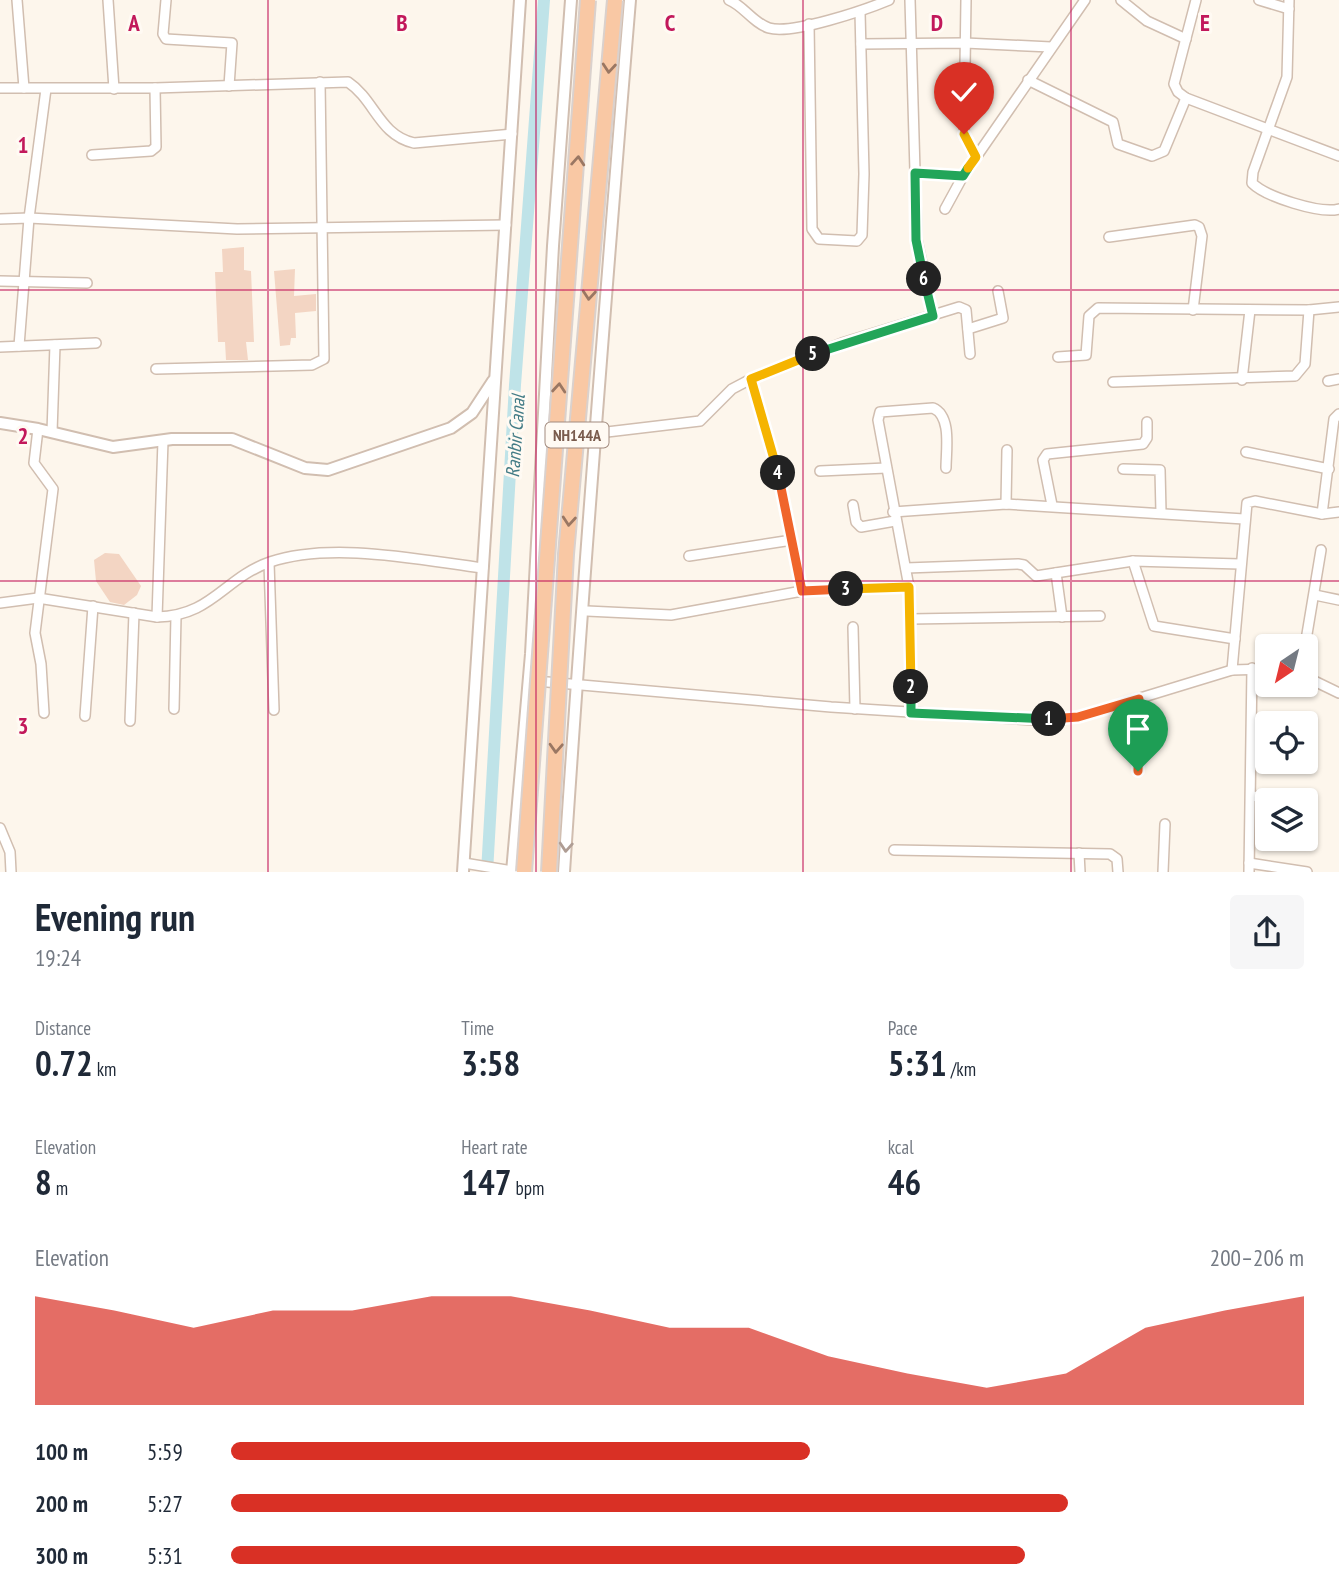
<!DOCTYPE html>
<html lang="en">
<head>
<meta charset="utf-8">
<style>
	:root { --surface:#fff; --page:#f6f6f7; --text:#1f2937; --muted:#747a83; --accent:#d93025 }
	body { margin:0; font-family:"PT Sans Narrow",sans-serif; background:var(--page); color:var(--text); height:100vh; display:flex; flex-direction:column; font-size:26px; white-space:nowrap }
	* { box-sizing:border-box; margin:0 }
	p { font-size:23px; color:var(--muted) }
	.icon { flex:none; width:38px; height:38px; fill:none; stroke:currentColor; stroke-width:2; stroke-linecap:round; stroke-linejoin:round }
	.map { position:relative; height:872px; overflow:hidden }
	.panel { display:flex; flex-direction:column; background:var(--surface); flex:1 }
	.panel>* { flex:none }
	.needle { width:46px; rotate:215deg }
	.buttons { position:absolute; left:1255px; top:634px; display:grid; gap:14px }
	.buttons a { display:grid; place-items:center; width:63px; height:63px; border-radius:7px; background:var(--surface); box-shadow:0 2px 5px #0004; font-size:35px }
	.pin { position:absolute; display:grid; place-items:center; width:60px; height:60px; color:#fff; margin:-72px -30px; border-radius:50% 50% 50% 0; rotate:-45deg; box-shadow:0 0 7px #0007 }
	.pin .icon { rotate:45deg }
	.km { position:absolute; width:35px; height:35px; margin:-18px; border-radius:50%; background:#222; color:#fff; font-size:19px; line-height:35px; text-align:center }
	.round { display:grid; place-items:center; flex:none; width:74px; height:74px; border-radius:7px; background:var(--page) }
	.head { display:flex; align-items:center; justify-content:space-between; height:119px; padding:0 35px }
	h1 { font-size:38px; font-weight:700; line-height:52px }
	.figures { display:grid; grid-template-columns:repeat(3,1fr); gap:10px; height:119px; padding:7px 35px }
	.figures div { display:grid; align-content:center }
	.figures b { font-size:35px; font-weight:700 }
	.figures small { font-size:19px; font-weight:400 }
	.figures p { font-size:19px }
	.chart { height:196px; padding:14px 35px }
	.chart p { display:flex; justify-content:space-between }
	.chart svg { width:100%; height:126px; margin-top:7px; fill:var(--accent); opacity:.7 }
	ul { padding:0 35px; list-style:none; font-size:23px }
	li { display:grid; grid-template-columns:112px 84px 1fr; align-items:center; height:52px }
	li i { height:18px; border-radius:9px; background:var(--accent) }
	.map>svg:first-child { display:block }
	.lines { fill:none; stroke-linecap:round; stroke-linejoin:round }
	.canal { stroke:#bfe3e8; stroke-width:12 }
	.building { fill:#f3d5c3 }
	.minor-casing { stroke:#d1beb0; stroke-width:12 }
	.tertiary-casing { stroke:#d1beb0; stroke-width:14 }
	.minor { stroke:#fff; stroke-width:9 }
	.tertiary { stroke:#fff; stroke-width:10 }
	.trunk-bridge-casing { stroke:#dad1cd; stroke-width:18; stroke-linecap:butt }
	.trunk-bridge { stroke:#f9c8a4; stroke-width:14 }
	.oneway { stroke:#9a7763 }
	.oneway2 { stroke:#af9d94 }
	.split-1-casing { stroke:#fff; stroke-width:14 }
	.split-2-casing { stroke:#fff; stroke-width:14 }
	.split-3-casing { stroke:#fff; stroke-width:14 }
	.split-4-casing { stroke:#fff; stroke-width:14 }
	.split-5-casing { stroke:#fff; stroke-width:14 }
	.split-6-casing { stroke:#fff; stroke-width:14 }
	.split-7-casing { stroke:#fff; stroke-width:14 }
	.split-8-casing { stroke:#fff; stroke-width:14 }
	.split-1 { stroke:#f0652b; stroke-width:9 }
	.split-2 { stroke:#22a559; stroke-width:9 }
	.split-3 { stroke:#f5b400; stroke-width:9 }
	.split-4 { stroke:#f0652b; stroke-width:9 }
	.split-5 { stroke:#f5b400; stroke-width:9 }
	.split-6 { stroke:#22a559; stroke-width:9 }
	.split-7 { stroke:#22a559; stroke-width:9 }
	.split-8 { stroke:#f5b400; stroke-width:9 }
	.grid { fill:none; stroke:#c2185b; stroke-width:2; stroke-opacity:0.55 }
	.labels { text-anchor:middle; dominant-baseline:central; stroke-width:6; stroke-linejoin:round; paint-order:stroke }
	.shield { fill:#fffaf3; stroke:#a28b7f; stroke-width:2 }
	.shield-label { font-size:16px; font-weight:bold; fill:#7a5c4d }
	.water-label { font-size:19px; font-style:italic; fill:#437c86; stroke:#fffaf3 }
	.grid-label { font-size:23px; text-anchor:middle; font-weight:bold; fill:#c2185b; stroke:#fffaf3; stroke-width:6; stroke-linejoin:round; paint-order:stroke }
</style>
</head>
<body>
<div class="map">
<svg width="1339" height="872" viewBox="0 0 1339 872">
	<rect width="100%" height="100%" fill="#fdf6ec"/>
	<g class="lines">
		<!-- canal -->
		<path class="canal" d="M487,872L515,385L544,0"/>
	</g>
	<!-- building -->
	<g class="building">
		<path d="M244,247V270L251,271L254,342H246L248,360H226L225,342H218L215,272H223L222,249Z"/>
		<path d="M295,269L294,296L316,294V311L295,313L296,338H291L290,345L280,346L274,271Z"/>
		<path d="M105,553L119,554L141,586L137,595L124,605L110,602L96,581L94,560Z"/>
		<path d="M1263,635L1295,641V646H1261Z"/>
	</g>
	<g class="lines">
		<!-- minor casing -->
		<g class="minor-casing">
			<g id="minor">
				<path d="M17,0L24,88"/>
				<path d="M108,0L114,89"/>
				<path d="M166,0L163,34L166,39L232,43L229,86"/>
				<path d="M729,0C744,6 753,23 769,28C792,35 865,10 889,0"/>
				<path d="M910,0L917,240L933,316"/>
				<path d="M966,0L964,134L976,157"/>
				<path d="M1121,0L1147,21L1186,39"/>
				<path d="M1196,0L1174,84L1178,92L1186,98L1339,156"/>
				<path d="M1259,0L1289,9"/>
				<path d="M1289,0L1287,77L1253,172L1252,183C1266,197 1320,214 1339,209"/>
				<path d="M809,24L812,229L819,239L857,241L862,235L864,174L860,12"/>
				<path d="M861,44L965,43L1051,47"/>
				<path d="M1028,80L1113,122L1118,144L1152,156L1164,151L1186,98"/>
				<path d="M0,88H155L348,82C375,100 379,135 414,143L512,134"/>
				<path d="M92,155L151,151L156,147L155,88"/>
				<path d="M915,173L963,176"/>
				<path d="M945,209L963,176L1085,0"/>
				<path d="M0,219L29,218L237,229L506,225"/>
				<path d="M1109,237L1195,225L1199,227L1202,236L1193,310"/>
				<path d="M0,281L87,283"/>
				<path d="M968,329L1003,318L998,291"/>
				<path d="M19,346L29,218L46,89"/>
				<path d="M0,347L96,343"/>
				<path d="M1058,357L1086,355L1089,316L1098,308L1309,310L1339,307"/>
				<path d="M156,369L312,365L324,359L320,82"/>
				<path d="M751,379L777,468L802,591"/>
				<path d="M1242,380L1250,310"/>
				<path d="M1328,381L1339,379"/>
				<path d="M1113,382L1295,376L1305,364L1309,310"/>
				<path d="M38,429L34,463L53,489L35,633L41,664L44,713"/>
				<path d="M52,432L55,345"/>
				<path d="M607,432L700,421L732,389L751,379L842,343L959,307L966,310L970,354"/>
				<path d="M1246,452L1329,469"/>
				<path d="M1123,469L1160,470L1161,512"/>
				<path d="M820,471L886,468"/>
				<path d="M1006,504L1007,450"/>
				<path d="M853,505L856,522L861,527L895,521"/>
				<path d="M1052,505L1043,460L1047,454L1143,444L1147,438V422"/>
				<path d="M893,512L1006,504L1244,519"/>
				<path d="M1322,514L1334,419L1339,414"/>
				<path d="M689,556L792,540"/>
				<path d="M1133,561L1154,626L1235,639"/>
				<path d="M269,563L274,710"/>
				<path d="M906,568L1018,564L1024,565L1036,576L1133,561L1240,564"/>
				<path d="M1056,573L1062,617"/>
				<path d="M1315,595L1339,600"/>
				<path d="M0,603L38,598L157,617C212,616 224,578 270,562C332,541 420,560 483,568"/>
				<path d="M587,611L671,615L802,591L909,587"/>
				<path d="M157,617L163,441"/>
				<path d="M910,619L1100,616"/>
				<path d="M853,627L855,709"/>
				<path d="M1305,646L1321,550"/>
				<path d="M1232,670L1247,503L1255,501L1322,514L1339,512"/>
				<path d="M1306,677L1339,693"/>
				<path d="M536,681L831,707L1032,720L1078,717L1232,670L1267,669"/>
				<path d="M174,709L176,616"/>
				<path d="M911,713L909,587L878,420L880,412L933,408C952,416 946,450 946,468"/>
				<path d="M85,716L93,606"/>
				<path d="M130,721L134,613"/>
				<path d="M1138,771L1139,699"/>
				<path d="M1252,796L1280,800"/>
				<path d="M0,828L10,852L11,872"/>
				<path d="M894,850L1110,854L1117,859L1118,872"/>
				<path d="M1079,853L1080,872"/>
				<path d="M464,863L512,871"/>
				<path d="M1249,863L1307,872"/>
				<path d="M1163,872L1165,824"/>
				<path d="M1249,872L1252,668"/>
			</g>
		</g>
		<!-- tertiary casing -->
		<g class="tertiary-casing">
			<g id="tertiary">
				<path d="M0,423L38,429L113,447L172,439H232L305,468L328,470L451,428L472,413L493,381"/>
				<path d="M463,872L520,0"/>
				<path d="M512,872L531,654L553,246L571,0"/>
				<path d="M564,872C583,581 606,290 630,0"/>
			</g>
		</g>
		<!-- minor -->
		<use href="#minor" class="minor"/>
		<!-- tertiary -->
		<use href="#tertiary" class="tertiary"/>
		<!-- trunk-bridge casing -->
		<g class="trunk-bridge-casing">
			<g id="trunk-bridge">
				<path d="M524,872L588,0"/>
				<path d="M549,872L566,554L615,0"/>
			</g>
		</g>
		<!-- trunk-bridge -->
		<use href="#trunk-bridge" class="trunk-bridge"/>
	</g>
	<!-- one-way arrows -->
	<defs><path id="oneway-chevron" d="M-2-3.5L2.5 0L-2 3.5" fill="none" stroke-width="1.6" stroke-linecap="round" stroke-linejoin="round" transform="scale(1.75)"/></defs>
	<g class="oneway">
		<use href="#oneway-chevron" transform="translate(609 68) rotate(95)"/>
		<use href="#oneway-chevron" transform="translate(578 161) rotate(-86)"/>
		<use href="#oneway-chevron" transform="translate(589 295) rotate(95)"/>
		<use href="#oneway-chevron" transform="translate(559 388) rotate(-85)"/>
		<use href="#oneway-chevron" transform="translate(569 521) rotate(95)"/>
		<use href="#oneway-chevron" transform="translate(556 748) rotate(93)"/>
	</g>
	<use class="oneway2" href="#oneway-chevron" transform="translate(566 847) rotate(94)"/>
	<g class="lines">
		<!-- split-1 casing -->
		<g class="split-1-casing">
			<path id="split-1" d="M1049,719L1078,717L1139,699L1138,771"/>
		</g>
		<!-- split-2 casing -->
		<g class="split-2-casing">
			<path id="split-2" d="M911,687V713L1049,719"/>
		</g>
		<!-- split-3 casing -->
		<g class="split-3-casing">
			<path id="split-3" d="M846,589L909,587L911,687"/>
		</g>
		<!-- split-4 casing -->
		<g class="split-4-casing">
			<path id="split-4" d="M778,473L802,591L846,589"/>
		</g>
		<!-- split-5 casing -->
		<g class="split-5-casing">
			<path id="split-5" d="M778,473L751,379L813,354"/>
		</g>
		<!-- split-6 casing -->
		<g class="split-6-casing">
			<path id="split-6" d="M813,354L933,316L924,279"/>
		</g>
		<!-- split-7 casing -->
		<g class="split-7-casing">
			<path id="split-7" d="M924,279L916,240L915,173L963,176L968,168"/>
		</g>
		<!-- split-8 casing -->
		<g class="split-8-casing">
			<path id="split-8" d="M964,134L976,157L968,168"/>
		</g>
		<!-- split-1 -->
		<use href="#split-1" class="split-1"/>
		<!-- split-2 -->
		<use href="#split-2" class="split-2"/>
		<!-- split-3 -->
		<use href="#split-3" class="split-3"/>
		<!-- split-4 -->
		<use href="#split-4" class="split-4"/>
		<!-- split-5 -->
		<use href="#split-5" class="split-5"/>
		<!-- split-6 -->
		<use href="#split-6" class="split-6"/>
		<!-- split-7 -->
		<use href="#split-7" class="split-7"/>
		<!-- split-8 -->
		<use href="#split-8" class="split-8"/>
	</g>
	<!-- grid -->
	<path class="grid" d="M268,0V872M536,0V872M803,0V872M1071,0V872M0,290H1339M0,581H1339"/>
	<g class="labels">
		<!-- shield labels -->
		<rect class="shield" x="545.5" y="422.5" width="63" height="25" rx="5"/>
		<g class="shield-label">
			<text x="577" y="435">NH144A</text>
		</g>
		<!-- water labels -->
		<g class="water-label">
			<text transform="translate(515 436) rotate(-86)">Ranbir Canal</text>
		</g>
	</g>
	<g class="grid-label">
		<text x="134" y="31">A</text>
		<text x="402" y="31">B</text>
		<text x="670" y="31">C</text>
		<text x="937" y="31">D</text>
		<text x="1205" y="31">E</text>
		<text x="23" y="153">1</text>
		<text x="23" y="444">2</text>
		<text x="23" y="734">3</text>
	</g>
</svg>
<div class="buttons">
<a><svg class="needle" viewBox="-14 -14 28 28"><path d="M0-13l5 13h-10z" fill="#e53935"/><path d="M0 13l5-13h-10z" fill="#747a83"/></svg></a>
<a><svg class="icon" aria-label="locate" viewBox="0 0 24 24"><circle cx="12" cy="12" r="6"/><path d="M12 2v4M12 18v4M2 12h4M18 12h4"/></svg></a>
<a><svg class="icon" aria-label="layers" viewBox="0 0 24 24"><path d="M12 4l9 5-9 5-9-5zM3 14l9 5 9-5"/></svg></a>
</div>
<div class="pin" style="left:1138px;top:771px;background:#1e9e55"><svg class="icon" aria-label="arrive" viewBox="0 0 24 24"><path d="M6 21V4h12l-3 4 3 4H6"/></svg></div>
<div class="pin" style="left:964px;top:134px;background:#d93025"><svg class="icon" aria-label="check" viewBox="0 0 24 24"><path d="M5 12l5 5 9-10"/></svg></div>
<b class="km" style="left:1049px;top:719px">1</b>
<b class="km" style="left:911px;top:687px">2</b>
<b class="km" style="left:846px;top:589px">3</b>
<b class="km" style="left:778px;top:473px">4</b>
<b class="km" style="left:813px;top:354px">5</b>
<b class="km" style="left:924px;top:279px">6</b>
</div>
<section class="panel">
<div class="head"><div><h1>Evening run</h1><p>19:24</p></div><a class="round"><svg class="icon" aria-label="share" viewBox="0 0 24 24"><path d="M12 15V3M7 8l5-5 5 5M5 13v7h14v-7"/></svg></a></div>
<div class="figures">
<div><p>Distance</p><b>0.72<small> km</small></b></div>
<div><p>Time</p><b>3:58</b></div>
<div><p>Pace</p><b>5:31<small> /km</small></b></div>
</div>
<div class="figures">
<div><p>Elevation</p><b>8<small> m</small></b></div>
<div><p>Heart rate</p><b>147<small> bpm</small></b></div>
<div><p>kcal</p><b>46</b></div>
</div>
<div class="chart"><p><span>Elevation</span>200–206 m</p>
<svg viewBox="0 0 160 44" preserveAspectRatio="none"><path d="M0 44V6L10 11L20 17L30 11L40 11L50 6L60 6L70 11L80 17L90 17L100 27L110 33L120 38L130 33L140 17L150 11L160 6V44z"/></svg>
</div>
<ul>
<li><b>100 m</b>5:59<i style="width:54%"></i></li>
<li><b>200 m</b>5:27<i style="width:78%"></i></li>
<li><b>300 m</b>5:31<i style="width:74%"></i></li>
</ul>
</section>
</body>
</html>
